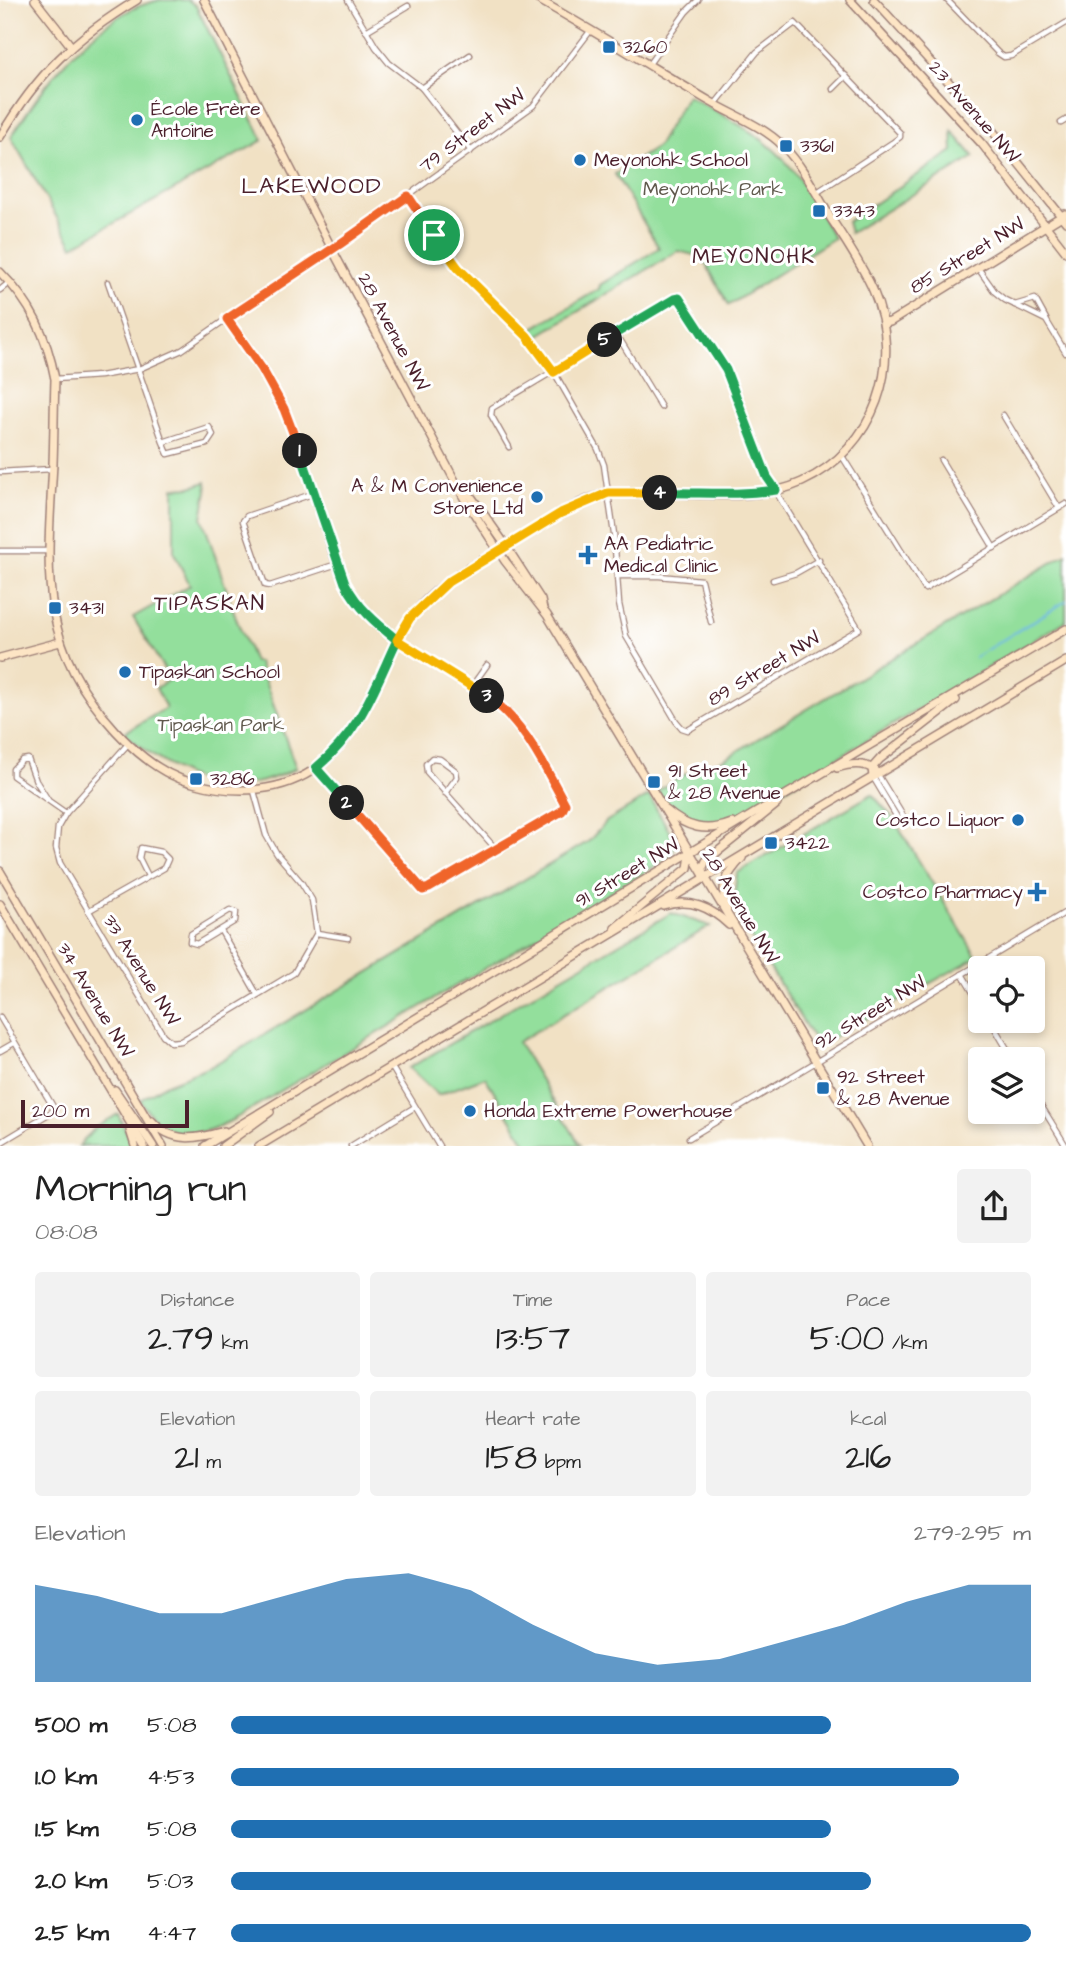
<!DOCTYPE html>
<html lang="en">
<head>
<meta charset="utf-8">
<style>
	:root { --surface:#fff; --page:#f2f2f2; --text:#222; --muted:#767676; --accent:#1f6fb2 }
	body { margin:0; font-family:"Architects Daughter",sans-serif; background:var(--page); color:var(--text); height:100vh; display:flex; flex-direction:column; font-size:26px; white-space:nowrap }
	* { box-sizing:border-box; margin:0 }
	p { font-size:23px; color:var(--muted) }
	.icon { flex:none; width:38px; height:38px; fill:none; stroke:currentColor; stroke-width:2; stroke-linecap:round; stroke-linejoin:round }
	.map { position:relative; height:1146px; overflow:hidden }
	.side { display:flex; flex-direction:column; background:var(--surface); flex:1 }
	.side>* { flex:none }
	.tools { position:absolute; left:968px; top:956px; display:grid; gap:14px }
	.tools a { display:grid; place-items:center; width:77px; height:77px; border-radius:7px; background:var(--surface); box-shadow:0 4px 10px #0003; font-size:35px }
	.scale { position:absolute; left:21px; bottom:18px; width:168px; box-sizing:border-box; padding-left:7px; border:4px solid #4a1f2b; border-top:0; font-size:19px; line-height:24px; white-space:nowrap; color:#4a1f2b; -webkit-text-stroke:5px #fff; paint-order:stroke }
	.pin { position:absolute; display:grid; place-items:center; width:60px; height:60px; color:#fff; margin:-30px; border:4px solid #fff; border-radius:50%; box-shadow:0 2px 7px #0007 }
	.km { position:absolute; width:35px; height:35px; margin:-18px; border-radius:50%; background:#222; color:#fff; font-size:19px; line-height:35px; text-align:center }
	.round { display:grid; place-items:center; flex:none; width:74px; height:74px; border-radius:7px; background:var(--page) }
	.summary { display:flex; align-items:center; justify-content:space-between; height:119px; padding:0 35px }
	h1 { font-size:38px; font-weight:600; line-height:52px }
	.figures { display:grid; grid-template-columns:repeat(3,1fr); gap:10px; height:119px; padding:7px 35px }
	.figures div { display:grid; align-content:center; border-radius:7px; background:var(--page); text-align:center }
	.figures b { font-size:35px; font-weight:600 }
	.figures small { font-size:19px; font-weight:400 }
	.figures p { font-size:19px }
	.chart { height:196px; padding:14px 35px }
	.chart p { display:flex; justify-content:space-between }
	.chart svg { width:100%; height:126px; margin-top:7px; fill:var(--accent); opacity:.7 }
	ul { padding:0 35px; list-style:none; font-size:23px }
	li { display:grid; grid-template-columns:112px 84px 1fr; align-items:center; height:52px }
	li i { height:18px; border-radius:9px; background:var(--accent) }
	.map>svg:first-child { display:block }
	.green { fill:#93df9c; stroke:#6e7f64; stroke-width:2 }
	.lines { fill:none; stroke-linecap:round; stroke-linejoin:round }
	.stream { stroke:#72b8e9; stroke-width:2 }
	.street-casing { stroke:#9e8078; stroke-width:7 }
	.secondary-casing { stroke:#9e8078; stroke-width:10 }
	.street { stroke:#fff; stroke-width:4.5 }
	.secondary { stroke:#fde5c5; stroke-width:7 }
	.split-1-casing { stroke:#fff; stroke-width:14 }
	.split-2-casing { stroke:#fff; stroke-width:14 }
	.split-3-casing { stroke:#fff; stroke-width:14 }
	.split-4-casing { stroke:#fff; stroke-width:14 }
	.split-5-casing { stroke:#fff; stroke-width:14 }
	.split-6-casing { stroke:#fff; stroke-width:14 }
	.split-1 { stroke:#f0652b; stroke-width:9 }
	.split-2 { stroke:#22a559; stroke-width:9 }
	.split-3 { stroke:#f0652b; stroke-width:9 }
	.split-4 { stroke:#f5b400; stroke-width:9 }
	.split-5 { stroke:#22a559; stroke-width:9 }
	.split-6 { stroke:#f5b400; stroke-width:9 }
	.poi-dot { fill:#1f6fb2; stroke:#fff; stroke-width:2.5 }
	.labels { text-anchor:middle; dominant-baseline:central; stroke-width:6; stroke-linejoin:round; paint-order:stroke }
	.poi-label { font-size:19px; fill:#4a1f2b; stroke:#fff; text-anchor:start }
	.street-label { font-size:19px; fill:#4a1f2b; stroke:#fff }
	.park-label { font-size:19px; fill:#60594d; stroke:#fff }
	.neighbourhood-label { font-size:21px; letter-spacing:2px; fill:#4a1f2b; stroke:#fff }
	.quarter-label { font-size:23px; letter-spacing:2px; fill:#4a1f2b; stroke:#fff }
</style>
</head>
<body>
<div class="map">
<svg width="1066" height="1146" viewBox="0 0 1066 1146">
	<rect width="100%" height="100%" fill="#fff"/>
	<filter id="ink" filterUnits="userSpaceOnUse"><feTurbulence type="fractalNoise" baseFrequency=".0143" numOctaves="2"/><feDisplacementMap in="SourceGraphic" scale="14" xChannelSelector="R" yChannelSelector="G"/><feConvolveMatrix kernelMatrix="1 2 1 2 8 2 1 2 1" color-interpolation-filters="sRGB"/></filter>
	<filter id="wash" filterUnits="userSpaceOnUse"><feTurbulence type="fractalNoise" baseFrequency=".00686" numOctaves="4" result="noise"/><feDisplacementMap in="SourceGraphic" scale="28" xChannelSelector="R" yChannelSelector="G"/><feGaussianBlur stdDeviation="1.57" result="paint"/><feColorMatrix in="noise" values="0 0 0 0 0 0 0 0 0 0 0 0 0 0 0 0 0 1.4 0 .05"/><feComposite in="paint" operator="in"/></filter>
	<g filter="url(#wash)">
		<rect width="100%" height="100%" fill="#f1e1c4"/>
		<!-- green -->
		<g class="green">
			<path d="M159,0H188L196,6L263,140L73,246L11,137C42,88 76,40 128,11C137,6 149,3 159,0Z"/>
			<path d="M687,95C723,116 766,135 792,169C808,190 820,215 834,238L729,305L702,257L678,251L536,337L530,330L599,289L600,285L659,248L615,174L657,147Z"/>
			<path d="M952,131L974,157L850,233L847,222L953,151Z"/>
			<path d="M206,482L207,491L202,517L237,621L254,662H258L296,768C274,780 245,788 218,785C187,781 148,754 124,733L166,708L156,688L170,679L133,617L190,585L174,553V488L191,487Z"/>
			<path d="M1066,554V621L742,815C704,832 679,827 657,791L681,776L724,759Z"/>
			<path d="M872,794L893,818L977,957L825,1042L813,1038L739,918L734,896L737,873Z"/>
			<path d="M649,796L675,841L674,850L667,859L236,1118C195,1140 167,1143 140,1100L167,1084L210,1067L589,841L607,821Z"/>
			<path d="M671,913L710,926L518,1042L580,1145H527L485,1077L438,1095L409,1068Z"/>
			<path d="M118,1114L133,1146H79L94,1129Z"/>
		</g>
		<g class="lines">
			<!-- stream -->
			<path class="stream" d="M975,657L1066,601"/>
		</g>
	</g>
	<g filter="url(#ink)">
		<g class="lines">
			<!-- street casing -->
			<g class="street-casing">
				<g id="street">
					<path d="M348,0L376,47L389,63L422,88L471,151"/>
					<path d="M947,0L998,53L1004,57L1011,56L1066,23"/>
					<path d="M366,31L408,6"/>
					<path d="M649,64L686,12L698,0"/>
					<path d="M422,88L470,55"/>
					<path d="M833,89L846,76"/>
					<path d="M716,103L757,52L795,23L900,133V137L892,143L816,193"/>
					<path d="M1061,123L1066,120"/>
					<path d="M408,196L458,268L527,336L554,372L598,449L604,465L608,493L614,534L619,604L626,636L676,721L682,728L688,730L859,629L767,477L726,370L679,298L674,299L492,408L491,415L509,447"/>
					<path d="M978,268L995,292L1005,300L1046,320L1066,353"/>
					<path d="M108,282L163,442L168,454L207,444L213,435L209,427L163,442"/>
					<path d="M0,290L10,282"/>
					<path d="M1015,305L1035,299L1046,319"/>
					<path d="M227,319C247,348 269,376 284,408C292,425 298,445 304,463C319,503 330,568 355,602C392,650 456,668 502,706C531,731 547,771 565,804L562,811L429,889H423L316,768"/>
					<path d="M616,333L661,407"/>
					<path d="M55,379L100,376L139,369L182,350L281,281L340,244L533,106L591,30"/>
					<path d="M1003,415L1059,508"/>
					<path d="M842,456L925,589L1066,504"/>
					<path d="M941,460L994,548"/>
					<path d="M0,472L52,469"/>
					<path d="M315,493L247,516L243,521L265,585L270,586L337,564"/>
					<path d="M0,551H47"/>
					<path d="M617,576H659L701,580L711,622"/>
					<path d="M773,580L796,573L819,560"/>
					<path d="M472,686L487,665"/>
					<path d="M128,744L66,813L58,827L56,848L60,863L163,1035L171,1042L181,1041L294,973L317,933L312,900L301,882L277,854L266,835L254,791"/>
					<path d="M878,775L903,816"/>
					<path d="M873,777L898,819"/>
					<path d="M445,793L457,777L456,771L440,759L432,758L426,764L427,772L496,849"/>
					<path d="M48,800L36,781L28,759L22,760L13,769V776L66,813"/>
					<path d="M230,910L236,912L235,921L197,944L190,942L191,934Z"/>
					<path d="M88,911L164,868L168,859L161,852L141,848L139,858L148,876"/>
					<path d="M221,931L257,994"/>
					<path d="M317,933L348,938"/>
					<path d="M962,974L980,1004"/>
					<path d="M0,1017L55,1110L0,1143"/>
					<path d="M990,1020L1013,1059"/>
					<path d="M0,1051L14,1043"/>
					<path d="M391,1066L439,1146"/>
					<path d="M1032,1091L1066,1146"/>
					<path d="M689,1138L1066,912"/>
					<path d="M351,1146L415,1107"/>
				</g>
			</g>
			<!-- secondary casing -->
			<g class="secondary-casing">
				<g id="secondary">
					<path d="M35,0L71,46"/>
					<path d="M204,0L332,249L464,498L505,561L547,615L867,1146"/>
					<path d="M850,0L982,144L1066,252"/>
					<path d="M874,0L987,124L1066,222"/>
					<path d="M0,137C37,74 74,38 137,0"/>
					<path d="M0,272C31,303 47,336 55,379C54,407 54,436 53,464C47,572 37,645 116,731C137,754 162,775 193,783C236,795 283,793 319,766C367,729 376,670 408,622C435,580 488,558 529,533C552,519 578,500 605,494C617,492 630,493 643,493C694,492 754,504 802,482C875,448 905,364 873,290C862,265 845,240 830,217C816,193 803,166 783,146C763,126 735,116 711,102C653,68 597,33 539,0"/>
					<path d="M884,323L890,322L1065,214"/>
					<path d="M462,490L470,495L502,540L541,600L543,609"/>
					<path d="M0,658L60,642"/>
					<path d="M837,768C849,764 865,762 876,771"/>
					<path d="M873,777L872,768L880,759L956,700"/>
					<path d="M666,810C687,828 706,833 732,823"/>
					<path d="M0,871L163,1146"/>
					<path d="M704,877L703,867L706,861L777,804"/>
					<path d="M0,904L144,1146"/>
					<path d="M664,906C690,898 710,907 729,925"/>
					<path d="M727,910C719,887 726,875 742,858"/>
					<path d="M615,928L688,868L690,855"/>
					<path d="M115,1090L153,1146"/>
					<path d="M152,1121C172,1144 197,1139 224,1131"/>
					<path d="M130,1130L135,1146"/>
					<path d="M205,1146L755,813L1066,629"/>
					<path d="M223,1146L270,1112"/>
					<path d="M259,1146L1066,661"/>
				</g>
			</g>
			<!-- street -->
			<use href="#street" class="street"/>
			<!-- secondary -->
			<use href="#secondary" class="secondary"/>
		</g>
	</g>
	<g class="lines" filter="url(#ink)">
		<!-- split-1 casing -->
		<g class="split-1-casing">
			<path id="split-1" d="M300,451L284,409L262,369L227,319L340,244L408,196L434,235"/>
		</g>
		<!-- split-2 casing -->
		<g class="split-2-casing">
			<path id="split-2" d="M300,451L345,583C358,608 376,623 397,640C373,691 361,730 316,768L347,803"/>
		</g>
		<!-- split-3 casing -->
		<g class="split-3-casing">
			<path id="split-3" d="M347,803L423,890L429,888L562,811L565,804C543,764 525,723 487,696"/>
		</g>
		<!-- split-4 casing -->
		<g class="split-4-casing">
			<path id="split-4" d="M487,696L397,640L410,618L448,582L561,513L608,493H660"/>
		</g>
		<!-- split-5 casing -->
		<g class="split-5-casing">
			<path id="split-5" d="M605,340L674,299L679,298L726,370L767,477L776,490C734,496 701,492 660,493"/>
		</g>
		<!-- split-6 casing -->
		<g class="split-6-casing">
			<path id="split-6" d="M434,235L458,268L527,336L554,372L605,340"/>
		</g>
		<!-- split-1 -->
		<use href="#split-1" class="split-1"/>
		<!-- split-2 -->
		<use href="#split-2" class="split-2"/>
		<!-- split-3 -->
		<use href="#split-3" class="split-3"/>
		<!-- split-4 -->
		<use href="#split-4" class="split-4"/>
		<!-- split-5 -->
		<use href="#split-5" class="split-5"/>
		<!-- split-6 -->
		<use href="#split-6" class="split-6"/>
	</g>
	<!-- markers -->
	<g class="poi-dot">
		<rect x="602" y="40" width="14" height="14" rx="3.5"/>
		<circle cx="137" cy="120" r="7"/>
		<rect x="779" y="139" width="14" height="14" rx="3.5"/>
		<circle cx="580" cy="160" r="7"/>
		<rect x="812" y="204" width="14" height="14" rx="3.5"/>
		<circle cx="537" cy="497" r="7"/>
		<path d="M584.5 544.5h7v7h7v7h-7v7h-7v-7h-7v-7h7z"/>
		<rect x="48" y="601" width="14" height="14" rx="3.5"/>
		<circle cx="125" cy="672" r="7"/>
		<rect x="189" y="772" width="14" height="14" rx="3.5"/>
		<rect x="647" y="775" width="14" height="14" rx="3.5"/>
		<circle cx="1018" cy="820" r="7"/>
		<rect x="764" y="836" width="14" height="14" rx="3.5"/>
		<path d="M1033.5 881.5h7v7h7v7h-7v7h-7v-7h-7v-7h7z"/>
		<rect x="816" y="1081" width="14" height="14" rx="3.5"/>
		<circle cx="470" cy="1111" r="7"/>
	</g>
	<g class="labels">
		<!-- poi labels -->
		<g class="poi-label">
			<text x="623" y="47">3260</text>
			<text x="151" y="109">École Frère<tspan x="151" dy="22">Antoine</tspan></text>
			<text x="800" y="146">3361</text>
			<text x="594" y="160">Meyonohk School</text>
			<text x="833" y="211">3343</text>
			<text x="523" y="486" text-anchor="end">A &amp; M Convenience<tspan x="523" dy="22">Store Ltd</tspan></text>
			<text x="604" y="544">AA Pediatric<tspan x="604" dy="22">Medical Clinic</tspan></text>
			<text x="69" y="608">3431</text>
			<text x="139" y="672">Tipaskan School</text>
			<text x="668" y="771">91 Street<tspan x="668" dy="22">&amp; 28 Avenue</tspan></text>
			<text x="210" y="779">3286</text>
			<text x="1004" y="820" text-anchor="end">Costco Liquor</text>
			<text x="785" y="843">3422</text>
			<text x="1023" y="892" text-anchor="end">Costco Pharmacy</text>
			<text x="837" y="1077">92 Street<tspan x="837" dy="22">&amp; 28 Avenue</tspan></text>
			<text x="484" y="1111">Honda Extreme Powerhouse</text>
		</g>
		<!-- street labels -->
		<g class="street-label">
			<text transform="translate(974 112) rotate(49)">23 Avenue NW</text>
			<text transform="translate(472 131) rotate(-37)">79 Street NW</text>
			<text transform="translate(967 256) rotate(-31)">85 Street NW</text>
			<text transform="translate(393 332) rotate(62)">28 Avenue NW</text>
			<text transform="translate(764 669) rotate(-31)">89 Street NW</text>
			<text transform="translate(627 873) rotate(-31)">91 Street NW</text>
			<text transform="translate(740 906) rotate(59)">28 Avenue NW</text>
			<text transform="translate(141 970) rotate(58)">33 Avenue NW</text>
			<text transform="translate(95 1000) rotate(59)">34 Avenue NW</text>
			<text transform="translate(870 1013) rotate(-31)">92 Street NW</text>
		</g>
		<!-- park labels -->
		<g class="park-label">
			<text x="713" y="189">Meyonohk Park</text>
			<text x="221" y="725">Tipaskan Park</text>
		</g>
		<!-- neighbourhood labels -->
		<g class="neighbourhood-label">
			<text x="754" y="256">MEYONOHK</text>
			<text x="210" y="603">TIPASKAN</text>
		</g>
		<!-- quarter labels -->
		<g class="quarter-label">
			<text x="312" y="186">LAKEWOOD</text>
		</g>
	</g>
</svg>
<div class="tools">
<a><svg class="icon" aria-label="locate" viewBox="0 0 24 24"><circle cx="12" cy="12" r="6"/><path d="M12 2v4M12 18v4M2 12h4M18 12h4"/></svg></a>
<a><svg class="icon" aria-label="layers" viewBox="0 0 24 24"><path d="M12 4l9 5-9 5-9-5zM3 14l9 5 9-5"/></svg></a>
</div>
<div class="scale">200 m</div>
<div class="pin" style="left:434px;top:235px;background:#1e9e55"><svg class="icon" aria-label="arrive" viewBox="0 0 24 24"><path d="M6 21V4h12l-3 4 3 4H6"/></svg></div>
<b class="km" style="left:300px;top:451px">1</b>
<b class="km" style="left:347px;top:803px">2</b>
<b class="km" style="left:487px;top:696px">3</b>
<b class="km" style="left:660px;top:493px">4</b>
<b class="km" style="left:605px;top:340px">5</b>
</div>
<section class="side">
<div class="summary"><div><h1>Morning run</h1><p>08:08</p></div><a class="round"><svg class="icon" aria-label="share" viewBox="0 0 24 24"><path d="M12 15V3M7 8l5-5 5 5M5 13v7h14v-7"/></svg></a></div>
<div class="figures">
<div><p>Distance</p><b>2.79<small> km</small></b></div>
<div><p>Time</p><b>13:57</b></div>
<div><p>Pace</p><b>5:00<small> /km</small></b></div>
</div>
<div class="figures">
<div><p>Elevation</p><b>21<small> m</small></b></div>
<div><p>Heart rate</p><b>158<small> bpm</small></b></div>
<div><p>kcal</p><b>216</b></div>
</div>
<div class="chart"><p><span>Elevation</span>279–295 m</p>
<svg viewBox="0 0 160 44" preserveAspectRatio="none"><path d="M0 44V10L10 14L20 20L30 20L40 14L50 8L60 6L70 12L80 24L90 34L100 38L110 36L120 30L130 24L140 16L150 10L160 10V44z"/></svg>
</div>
<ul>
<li><b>500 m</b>5:08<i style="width:75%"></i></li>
<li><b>1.0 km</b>4:53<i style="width:91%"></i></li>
<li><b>1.5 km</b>5:08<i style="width:75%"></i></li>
<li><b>2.0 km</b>5:03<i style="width:80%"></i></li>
<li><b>2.5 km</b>4:47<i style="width:100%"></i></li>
</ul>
</section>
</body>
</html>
